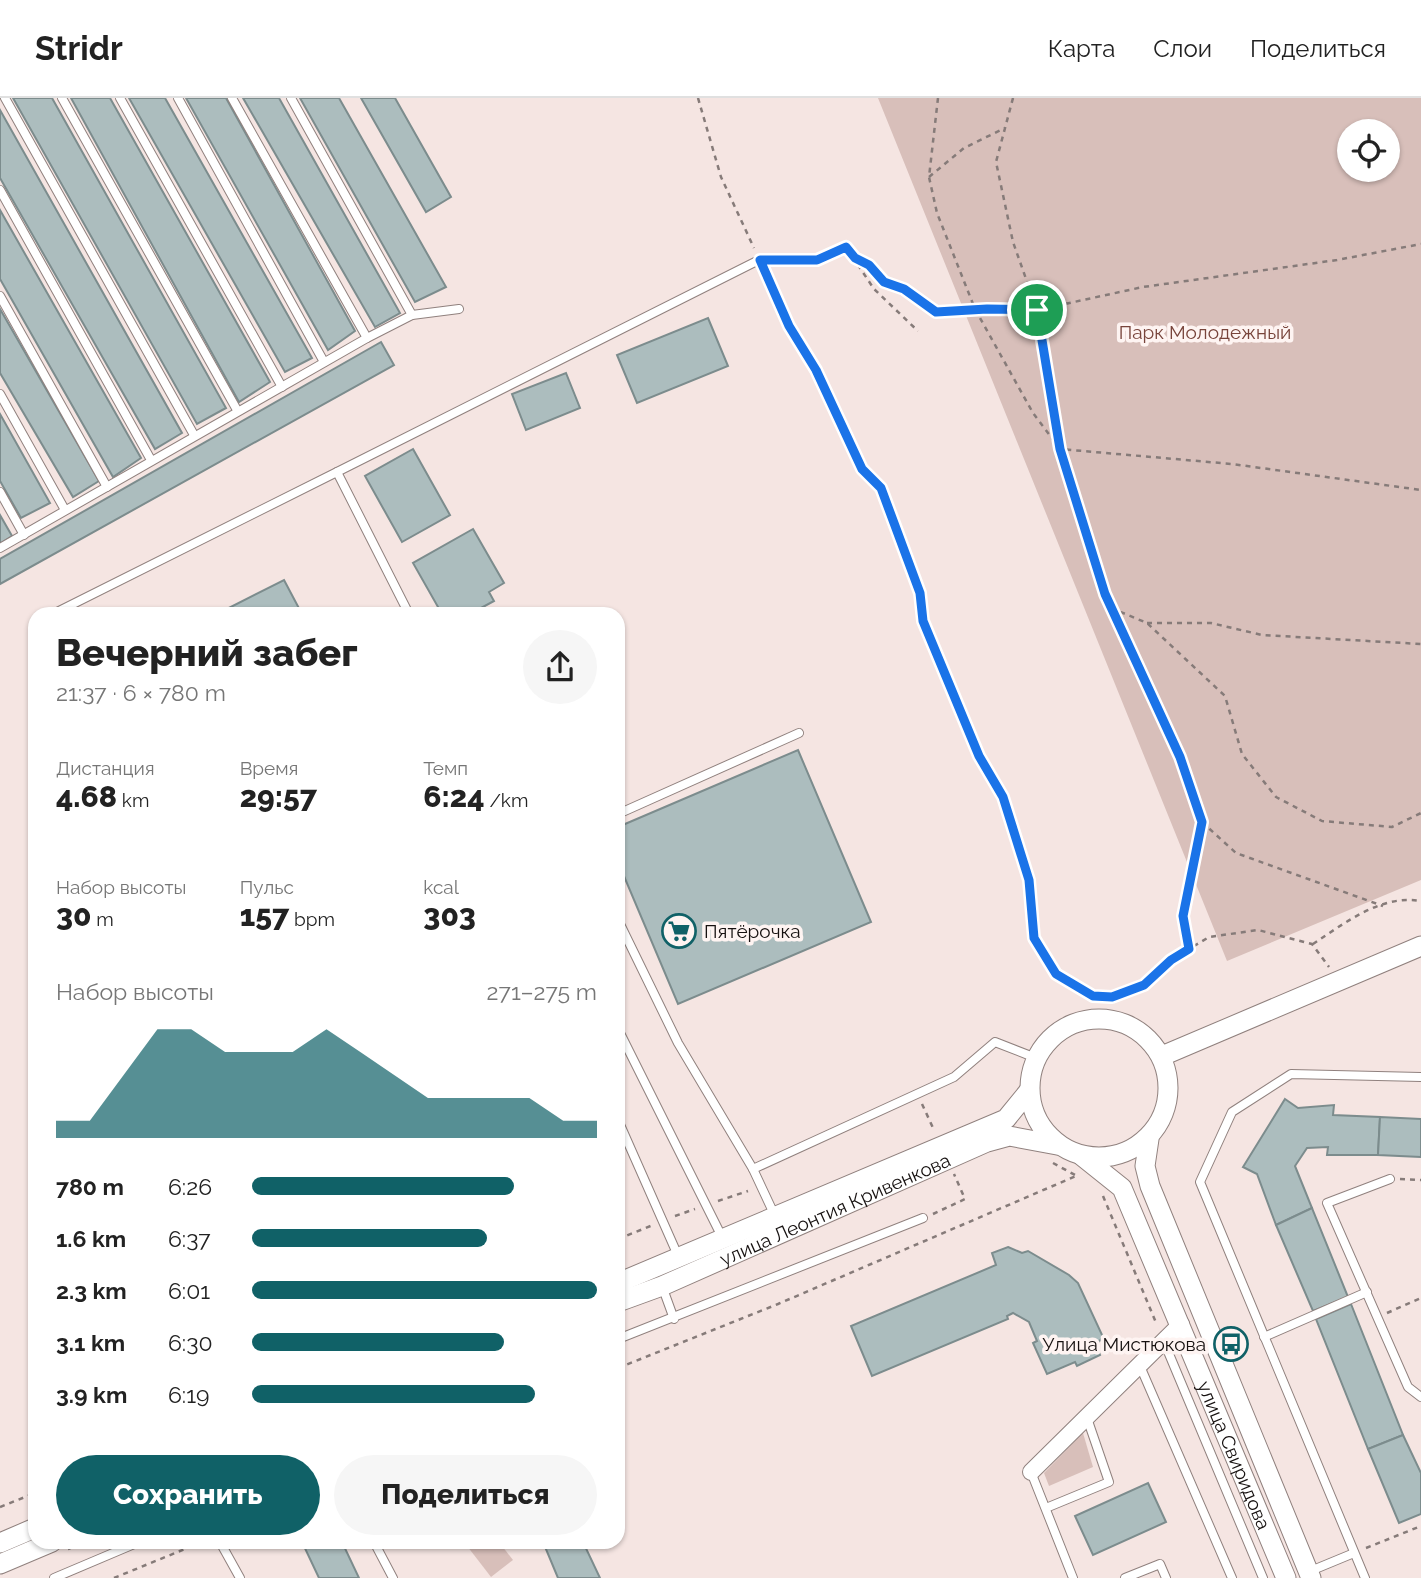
<!DOCTYPE html>
<html lang="ru">
<head>
<meta charset="utf-8">
<style>
	:root { --surface:#fff; --page:#f6f6f6; --text:#222; --muted:#767676; --line:#e0e0e0; --accent:#106167 }
	body { margin:0; font-family:Raleway,sans-serif; background:var(--page); color:var(--text); height:100vh; display:flex; flex-direction:column; font-size:26px; white-space:nowrap }
	* { box-sizing:border-box; margin:0 }
	p { font-size:23px; color:var(--muted) }
	.icon { flex:none; width:38px; height:38px; fill:none; stroke:currentColor; stroke-width:2; stroke-linecap:round; stroke-linejoin:round }
	.map { position:relative; flex:1; overflow:hidden }
	.details { position:absolute; left:28px; top:509px; width:597px; height:942px; display:flex; flex-direction:column; background:var(--surface); border-radius:21px; box-shadow:0 2px 5px #0004 }
	.details>* { flex:none }
	.buttons { position:absolute; left:1337px; top:21px; display:grid; gap:14px }
	.buttons a { display:grid; place-items:center; width:63px; height:63px; border-radius:50%; background:var(--surface); box-shadow:0 2px 5px #0004; font-size:35px }
	.pin { position:absolute; display:grid; place-items:center; width:60px; height:60px; color:#fff; margin:-30px; border:4px solid #fff; border-radius:50%; box-shadow:0 2px 7px #0007 }
	.round { display:grid; place-items:center; flex:none; width:74px; height:74px; border-radius:37px; background:var(--page) }
	.headline { display:flex; align-items:center; justify-content:space-between; height:119px; padding:0 28px }
	h1 { font-size:38px; font-weight:800; line-height:52px }
	.metrics { display:grid; grid-template-columns:repeat(3,1fr); gap:10px; height:119px; padding:7px 28px }
	.metrics div { display:grid; align-content:center }
	.metrics b { font-size:30px; font-weight:800 }
	.metrics small { font-size:19px; font-weight:400 }
	.metrics p { font-size:19px }
	.chart { height:196px; padding:14px 28px }
	.chart p { display:flex; justify-content:space-between }
	.chart svg { width:100%; height:126px; margin-top:7px; fill:var(--accent); opacity:.7 }
	.primary-button { display:flex; gap:14px; margin-top:auto; padding:14px 28px }
	.primary-button a { flex:1; height:80px; border-radius:42px; background:var(--accent); color:#fff; font-size:28px; font-weight:800; line-height:80px; text-align:center }
	.primary-button a+a { background:var(--page); color:var(--text) }
	ul { padding:0 28px; list-style:none; font-size:23px }
	li { display:grid; grid-template-columns:112px 84px 1fr; align-items:center; height:52px }
	li i { height:18px; border-radius:9px; background:var(--accent) }
	header { display:flex; align-items:center; gap:42px; box-sizing:border-box; height:98px; padding:0 35px; background:var(--surface); border-bottom:2px solid var(--line) }
	header strong { font-size:33px }
	nav { display:flex; gap:38px; margin-inline-start:auto; font-size:24px }
	.map>svg:first-child { display:block }
	.green { fill:#d8bfba; fill-rule:evenodd }
	.building { fill:#acbdbe; stroke:#7c8c8d; stroke-width:2 }
	.lines { fill:none; stroke-linecap:round; stroke-linejoin:round }
	.service-casing { stroke:#90817e; stroke-width:10 }
	.minor-casing { stroke:#90817e; stroke-width:18 }
	.tertiary-casing { stroke:#90817e; stroke-width:21 }
	.path { stroke:#867b79; stroke-width:2.5; stroke-dasharray:5 5; stroke-linecap:butt }
	.service { stroke:#fff; stroke-width:8 }
	.minor { stroke:#fff; stroke-width:16 }
	.tertiary { stroke:#fff; stroke-width:19 }
	.route-casing { stroke:#fff; stroke-width:14 }
	.route { stroke:#1a73e8; stroke-width:9 }
	.labels { text-anchor:middle; dominant-baseline:central; stroke-width:7; stroke-linejoin:round; paint-order:stroke }
	.park-label { font-size:19px; fill:#78443b; stroke:#fef4f2 }
	.poi-label { font-size:19px; fill:#161110; stroke:#fef4f2; text-anchor:start }
	.street-label { font-size:19px; fill:#161110; stroke:#fef4f2 }
</style>
</head>
<body>
<header>
<strong>Stridr</strong>
<nav><a>Карта</a><a>Слои</a><a>Поделиться</a></nav>
</header>
<div class="map">
<svg width="1421" height="1480" viewBox="0 0 1421 1480">
	<rect width="100%" height="100%" fill="#f5e5e2"/>
	<!-- green -->
	<g class="green">
		<path d="M878,0H1421V782L1227,863ZM1388,33V72H1349V33Z"/>
		<path d="M1083,1335L1093,1369L1049,1388L1044,1375Z"/>
		<path d="M464,1444H499L513,1462L491,1479Z"/>
	</g>
	<!-- building -->
	<g class="building">
		<path d="M13,0H52L226,310L197,326Z"/>
		<path d="M71,0H110L270,284L239,304Z"/>
		<path d="M129,0H165L312,260L285,274Z"/>
		<path d="M186,0H226L355,233L328,252Z"/>
		<path d="M243,0H279L400,215L375,229Z"/>
		<path d="M300,0H339L446,189L415,204Z"/>
		<path d="M361,0H395L451,99L426,114Z"/>
		<path d="M0,12L182,335L155,351L0,80Z"/>
		<path d="M0,112L141,360L113,379L0,181Z"/>
		<path d="M0,211L99,383L73,399L0,275Z"/>
		<path d="M708,220L728,268L637,305L617,257Z"/>
		<path d="M381,244L394,267L0,486V461Z"/>
		<path d="M566,275L580,310L526,332L512,296Z"/>
		<path d="M0,316L50,405L21,420L0,383Z"/>
		<path d="M413,351L450,417L402,444L365,378Z"/>
		<path d="M0,417L12,438L0,446Z"/>
		<path d="M473,431L504,485L489,494L494,503L470,516H442L413,465Z"/>
		<path d="M284,482L302,516H217Z"/>
		<path d="M798,652L871,824L678,906L618,764V729Z"/>
		<path d="M1285,1001L1298,1010L1334,1007L1333,1017L1380,1019L1378,1057H1327L1328,1049L1307,1050L1295,1068L1312,1110L1276,1127L1257,1076L1243,1069Z"/>
		<path d="M1380,1019L1421,1021V1059L1378,1057Z"/>
		<path d="M1312,1110L1348,1199L1313,1213L1276,1127Z"/>
		<path d="M1008,1149L1022,1155L1028,1153L1069,1177L1078,1185L1103,1239L1096,1247L1100,1257L1077,1268L1075,1264L1047,1276L1033,1245L1037,1243L1029,1224L1013,1215L1007,1218L1008,1221L872,1278L851,1228L996,1167L992,1155Z"/>
		<path d="M1351,1206L1403,1337L1368,1351L1316,1221Z"/>
		<path d="M1403,1337L1421,1375V1416L1399,1425L1368,1351Z"/>
		<path d="M1148,1385L1166,1424L1093,1457L1075,1418Z"/>
		<path d="M302,1444H342L359,1480H319Z"/>
		<path d="M543,1444H583L600,1480H558Z"/>
	</g>
	<g class="lines">
		<!-- service casing -->
		<g class="service-casing">
			<g id="service">
				<path d="M5,0L194,337"/>
				<path d="M62,0L237,312"/>
				<path d="M120,0L282,289"/>
				<path d="M178,0L324,264"/>
				<path d="M232,0L367,240"/>
				<path d="M291,0L412,217"/>
				<path d="M0,92L151,362"/>
				<path d="M0,198L107,389"/>
				<path d="M0,296L65,412"/>
				<path d="M0,394L24,437"/>
				<path d="M0,450L367,240L412,217L459,211"/>
				<path d="M53,516L337,374"/>
				<path d="M409,516L337,374L759,162"/>
				<path d="M618,716L799,635"/>
				<path d="M618,822L678,945L753,1071"/>
				<path d="M618,931L722,1139"/>
				<path d="M618,1022L679,1160"/>
				<path d="M1390,1081L1327,1105L1408,1289L1421,1299"/>
				<path d="M775,1118L753,1071L954,979L995,944L1036,960"/>
				<path d="M662,1188L674,1221"/>
				<path d="M1264,1239L1367,1194"/>
				<path d="M618,1241L923,1120"/>
				<path d="M1164,1244L1263,1480"/>
				<path d="M1140,1268L1232,1480"/>
				<path d="M1031,1374L1073,1480"/>
				<path d="M1046,1410L1109,1384L1087,1320"/>
				<path d="M220,1444L240,1480"/>
				<path d="M374,1444L393,1480"/>
				<path d="M1308,1474L1354,1455"/>
				<path d="M54,1480L139,1444"/>
				<path d="M1125,1480L1160,1466L1166,1480"/>
				<path d="M1365,1480L1200,1084L1232,1014L1291,976L1421,979"/>
			</g>
		</g>
		<!-- minor casing -->
		<g class="minor-casing">
			<path id="minor" d="M1031,1374L1181,1226"/>
		</g>
		<!-- tertiary casing -->
		<g class="tertiary-casing">
			<g id="tertiary">
				<circle cx="1099" cy="990" r="69"/>
				<path d="M1162,958L1421,848"/>
				<path d="M1149,1041L1145,1068L1150,1088L1311,1480"/>
				<path id="s1" d="M1082,1058L1122,1090L1286,1480"/>
				<path d="M618,1185L1006,1021L1028,994"/>
				<path id="s2" d="M618,1204L662,1188L987,1044L1009,1038L1057,1047"/>
				<path d="M0,1445L35,1430"/>
				<path d="M0,1466L52,1444"/>
			</g>
		</g>
		<!-- path -->
		<g class="path">
			<path d="M698,0L721,79L754,150"/>
			<path d="M938,0L929,79L937,115L975,211L1033,315L1060,351L1232,366L1421,392"/>
			<path d="M1013,0L996,64L1013,144L1037,212L1060,351L1105,496L1179,659L1202,724L1183,818L1189,851"/>
			<path d="M929,79L964,50L1005,30"/>
			<path d="M855,160L869,167L884,185L904,191L936,214L987,211L1037,212L1143,189L1337,162L1421,146"/>
			<path d="M770,162H817L846,149L874,191L918,233"/>
			<path d="M764,172L789,228L816,272L862,371L881,390L920,495L923,523L979,658L1003,699L1029,782L1034,840L1056,876L1093,898L1112,899L1145,887L1171,862L1209,839L1258,832L1312,846L1329,869"/>
			<path d="M1111,510L1147,525L1225,598L1242,656L1276,699L1322,723L1392,729L1421,715"/>
			<path d="M1147,525H1211L1262,537L1421,546"/>
			<path d="M1202,724L1236,755L1383,808"/>
			<path d="M1313,846C1345,825 1381,796 1421,803"/>
			<path d="M922,1006L934,1032"/>
			<path d="M1053,1065L1075,1077"/>
			<path d="M1400,1081L1421,1082"/>
			<path d="M1103,1098L1157,1227"/>
			<path d="M718,1103L748,1093"/>
			<path d="M933,1116L965,1101L954,1076"/>
			<path d="M675,1118L695,1111"/>
			<path d="M618,1141L653,1127"/>
			<path d="M1387,1215L1421,1200"/>
			<path d="M618,1270L778,1206L1076,1078"/>
			<path d="M0,1409L35,1395"/>
			<path d="M1366,1450L1421,1428"/>
			<path d="M68,1451L84,1444"/>
			<path d="M114,1480L202,1444"/>
		</g>
		<!-- service -->
		<use href="#service" class="service"/>
		<!-- minor -->
		<use href="#minor" class="minor"/>
		<!-- tertiary -->
		<use href="#tertiary" class="tertiary"/>
	</g>
	<g class="lines">
		<!-- route casing -->
		<g class="route-casing">
			<path id="route" d="M846,149L855,160L869,167L884,184L904,191L936,214L987,211L1037,212L1060,351L1105,496L1180,659L1202,724L1183,818L1189,851L1171,862L1144,887L1112,899L1093,898L1056,876L1034,840L1029,782L1003,699L979,658L923,523L920,495L881,390L862,371L816,272L789,228L760,162H817Z"/>
		</g>
		<!-- route -->
		<use href="#route" class="route"/>
	</g>
	<!-- icons -->
	<defs>
		<g id="supermarket-ring" transform="scale(1.75)"><circle r="9.5" fill="#fef4f2" stroke="#106167" stroke-width="1.5"/><path d="M-6-5.5h2.5l.6 2H6L4.5 2H-2.5L-4.4-4H-6ZM-1.5 3.2a1.3 1.3 0 1 0 .1 0ZM3 3.2a1.3 1.3 0 1 0 .1 0Z" fill="#106167"/></g>
		<g id="bus-ring" transform="scale(1.75)"><circle r="9.5" fill="#fef4f2" stroke="#106167" stroke-width="1.5"/><path d="M-5-6H5V4H4V6H2V4H-2V6H-4V4H-5ZM-3.5-4V0h7V-4ZM-3.5 1.2v1.5H-2V1.2ZM2 1.2v1.5H3.5V1.2Z" fill="#106167"/></g>
	</defs>
	<g fill-rule="evenodd">
		<use href="#supermarket-ring" x="679" y="833"/>
		<use href="#bus-ring" x="1231" y="1246"/>
	</g>
	<g class="labels">
		<!-- park labels -->
		<g class="park-label">
			<text x="1205" y="234">Парк Молодежный</text>
		</g>
		<!-- poi labels -->
		<g class="poi-label">
			<text x="704" y="833">Пятёрочка</text>
			<text x="1206" y="1246" text-anchor="end">Улица Мистюкова</text>
		</g>
		<!-- street labels -->
		<g class="street-label">
			<text stroke="none"><textPath href="#s2" startOffset="236">улица Леонтия Кривенкова</textPath></text>
			<text stroke="none"><textPath href="#s1" startOffset="341">улица Свиридова</textPath></text>
		</g>
	</g>
</svg>
<div class="buttons">
<a><svg class="icon" aria-label="locate" viewBox="0 0 24 24"><circle cx="12" cy="12" r="6"/><path d="M12 2v4M12 18v4M2 12h4M18 12h4"/></svg></a>
</div>
<div class="pin" style="left:1037px;top:212px;background:#1e9e55"><svg class="icon" aria-label="arrive" viewBox="0 0 24 24"><path d="M6 21V4h12l-3 4 3 4H6"/></svg></div>
<section class="details">
<div class="headline"><div><h1>Вечерний забег</h1><p>21:37 · 6 × 780 m</p></div><a class="round"><svg class="icon" aria-label="share" viewBox="0 0 24 24"><path d="M12 15V3M7 8l5-5 5 5M5 13v7h14v-7"/></svg></a></div>
<div class="metrics">
<div><p>Дистанция</p><b>4.68<small> km</small></b></div>
<div><p>Время</p><b>29:57</b></div>
<div><p>Темп</p><b>6:24<small> /km</small></b></div>
</div>
<div class="metrics">
<div><p>Набор высоты</p><b>30<small> m</small></b></div>
<div><p>Пульс</p><b>157<small> bpm</small></b></div>
<div><p>kcal</p><b>303</b></div>
</div>
<div class="chart"><p><span>Набор высоты</span>271–275 m</p>
<svg viewBox="0 0 160 44" preserveAspectRatio="none"><path d="M0 44V38L10 38L20 22L30 6L40 6L50 14L60 14L70 14L80 6L90 14L100 22L110 30L120 30L130 30L140 30L150 38L160 38V44z"/></svg>
</div>
<ul>
<li><b>780 m</b>6:26<i style="width:76%"></i></li>
<li><b>1.6 km</b>6:37<i style="width:68%"></i></li>
<li><b>2.3 km</b>6:01<i style="width:100%"></i></li>
<li><b>3.1 km</b>6:30<i style="width:73%"></i></li>
<li><b>3.9 km</b>6:19<i style="width:82%"></i></li>
</ul>
<div class="primary-button"><a>Сохранить</a><a>Поделиться</a></div>
</section>
</div>
</body>
</html>
